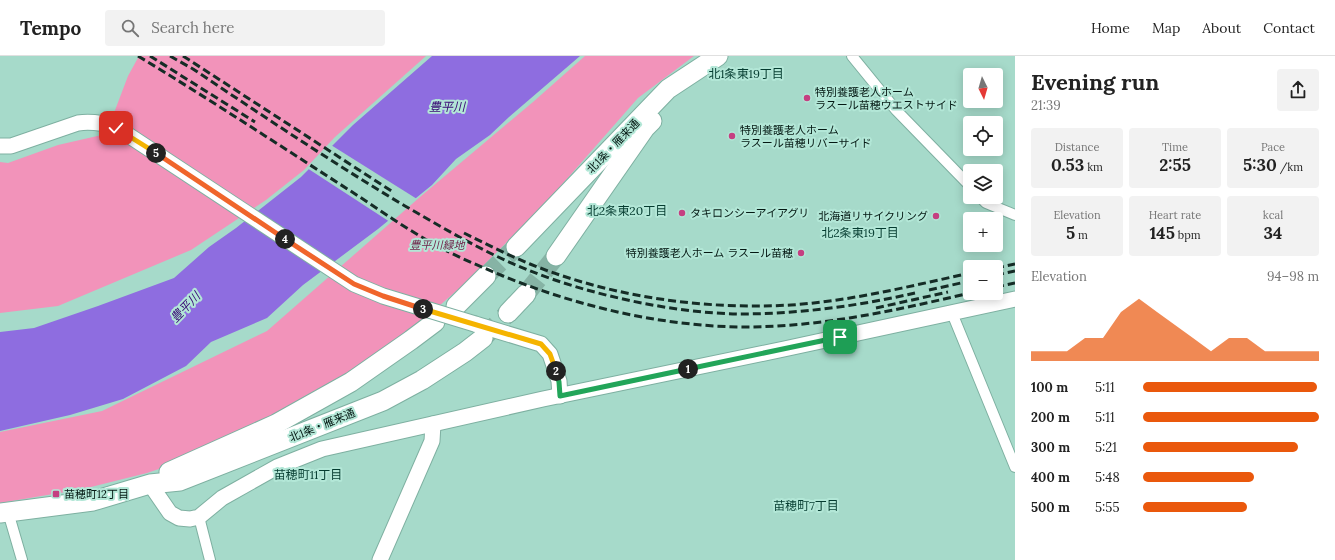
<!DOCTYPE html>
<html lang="en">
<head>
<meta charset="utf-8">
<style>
	:root { --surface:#fff; --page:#f2f2f2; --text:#222; --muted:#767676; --line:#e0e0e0; --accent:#ea580c }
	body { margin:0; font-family:Lora,"Noto Sans JP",serif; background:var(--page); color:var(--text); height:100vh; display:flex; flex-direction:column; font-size:15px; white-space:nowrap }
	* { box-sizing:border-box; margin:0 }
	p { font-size:13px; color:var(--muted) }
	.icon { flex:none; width:22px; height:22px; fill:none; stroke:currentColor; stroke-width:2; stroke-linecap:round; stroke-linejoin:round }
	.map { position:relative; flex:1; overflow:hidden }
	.details { display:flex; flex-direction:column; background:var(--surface); width:320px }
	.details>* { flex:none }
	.needle { width:26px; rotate:175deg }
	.fabs { position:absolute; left:963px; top:12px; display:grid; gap:8px }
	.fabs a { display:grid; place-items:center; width:40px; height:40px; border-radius:4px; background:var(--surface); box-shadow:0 2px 10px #0003; font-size:20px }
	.pin { position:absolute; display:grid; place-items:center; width:34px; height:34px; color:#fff; margin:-17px; border-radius:8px; box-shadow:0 2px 6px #0006 }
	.km { position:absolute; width:20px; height:20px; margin:-10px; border-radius:50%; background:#222; color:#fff; font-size:11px; line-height:20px; text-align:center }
	.round { display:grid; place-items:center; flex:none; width:42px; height:42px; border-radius:4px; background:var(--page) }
	.overview { display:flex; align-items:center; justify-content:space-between; height:68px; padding:0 16px }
	h1 { font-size:22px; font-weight:700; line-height:30px }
	.figures { display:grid; grid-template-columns:repeat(3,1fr); gap:6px; height:68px; padding:4px 16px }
	.figures div { display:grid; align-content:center; border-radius:4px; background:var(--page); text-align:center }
	.figures b { font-size:17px; font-weight:700 }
	.figures small { font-size:11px; font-weight:400 }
	.figures p { font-size:11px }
	.chart { height:112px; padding:8px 16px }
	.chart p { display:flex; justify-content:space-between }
	.chart svg { width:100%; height:72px; margin-top:4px; fill:var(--accent); opacity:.7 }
	ul { padding:0 16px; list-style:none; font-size:13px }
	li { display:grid; grid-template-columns:64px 48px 1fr; align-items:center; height:30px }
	li i { height:10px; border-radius:5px; background:var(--accent) }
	header { display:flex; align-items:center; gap:24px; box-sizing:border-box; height:56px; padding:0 20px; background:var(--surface); border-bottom:1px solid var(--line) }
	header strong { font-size:19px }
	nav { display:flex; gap:22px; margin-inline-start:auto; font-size:14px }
	.search { width:280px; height:36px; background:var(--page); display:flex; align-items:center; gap:10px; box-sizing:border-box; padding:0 14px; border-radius:4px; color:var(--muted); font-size:15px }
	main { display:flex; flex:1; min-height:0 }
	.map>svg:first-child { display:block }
	.green { fill:#f293ba }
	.water { fill:#8e6de0 }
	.pier { fill:#a6daca }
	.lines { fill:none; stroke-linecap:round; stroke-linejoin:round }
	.highway-tunnel { stroke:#86b3a5; stroke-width:19; stroke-dasharray:19 10; stroke-linecap:butt }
	.street-casing { stroke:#7eb0a1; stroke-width:12 }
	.secondary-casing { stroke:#7eb0a1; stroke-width:17 }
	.highway-casing { stroke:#7eb0a1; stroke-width:21 }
	.street { stroke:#fff; stroke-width:10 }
	.secondary { stroke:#fff; stroke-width:15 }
	.highway { stroke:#fff; stroke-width:19 }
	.rail { stroke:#152c26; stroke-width:3; stroke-dasharray:8 4; stroke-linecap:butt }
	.secondary-bridge-casing { stroke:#7eb0a1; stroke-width:17; stroke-linecap:butt }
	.secondary-bridge { stroke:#fff; stroke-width:15 }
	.split-1-casing { stroke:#fff; stroke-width:8 }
	.split-2-casing { stroke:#fff; stroke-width:8 }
	.split-3-casing { stroke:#fff; stroke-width:8 }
	.split-4-casing { stroke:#fff; stroke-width:8 }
	.split-5-casing { stroke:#fff; stroke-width:8 }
	.split-6-casing { stroke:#fff; stroke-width:8 }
	.split-1 { stroke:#22a559; stroke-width:5 }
	.split-2 { stroke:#22a559; stroke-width:5 }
	.split-3 { stroke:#f5b400; stroke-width:5 }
	.split-4 { stroke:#f0652b; stroke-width:5 }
	.split-5 { stroke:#f0652b; stroke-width:5 }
	.split-6 { stroke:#f5b400; stroke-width:5 }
	.poi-dot { fill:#c53f81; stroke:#b3e7d7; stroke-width:1.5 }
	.labels { text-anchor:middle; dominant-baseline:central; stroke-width:4; stroke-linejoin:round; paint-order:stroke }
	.poi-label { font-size:11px; fill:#041813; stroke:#b3e7d7; text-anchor:start }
	.street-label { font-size:11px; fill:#041813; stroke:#b3e7d7 }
	.park-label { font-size:11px; font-style:italic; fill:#6f1f46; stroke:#b3e7d7 }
	.neighbourhood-label { font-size:12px; fill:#043b2f; stroke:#b3e7d7 }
	.water-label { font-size:12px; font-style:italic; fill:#380774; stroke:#b3e7d7 }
</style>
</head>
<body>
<header>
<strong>Tempo</strong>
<div class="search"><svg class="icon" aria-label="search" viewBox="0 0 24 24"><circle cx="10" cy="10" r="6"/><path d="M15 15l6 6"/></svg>Search here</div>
<nav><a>Home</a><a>Map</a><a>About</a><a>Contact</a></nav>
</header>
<main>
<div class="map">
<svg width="1015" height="504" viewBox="0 0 1015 504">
	<rect width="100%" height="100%" fill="#a6daca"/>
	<!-- green -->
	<g class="green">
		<path d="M139,0H426L335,81L304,114L266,144L191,194L58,250L0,257V106L8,107L58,89L106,78L128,20Z"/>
		<path d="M585,0H694L638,42L544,149L470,223L415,271L318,342L251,382L147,417L83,433L0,447V376L102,355L267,275L420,141L533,46Z"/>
	</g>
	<!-- water -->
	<path class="water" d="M432,0H580L509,61L490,79L456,103L432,129L378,173L303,229L267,262L211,286L186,310L123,343L70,359L0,375V276L34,272L98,250L174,222L209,191L236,172L301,121L353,69Z"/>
	<!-- pier -->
	<path class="pier" d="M331,89L417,143L390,166L307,112Z"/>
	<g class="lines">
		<!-- highway-tunnel -->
		<g class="highway-tunnel">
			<path d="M486,220L516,191"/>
			<path d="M526,238L556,200"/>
			<path d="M483,282L508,257"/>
		</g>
		<!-- street casing -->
		<g class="street-casing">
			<g id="street">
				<path d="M852,0L896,54L970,130"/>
				<path d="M980,141L986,147L1015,159"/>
				<path d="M952,257L1015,411"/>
				<path d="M8,456L22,504"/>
				<path d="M199,461L210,504"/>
			</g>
		</g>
		<!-- secondary casing -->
		<g class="secondary-casing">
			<g id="secondary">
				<path d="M0,90H11L78,67C92,65 103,67 116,71"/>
				<path d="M475,268L541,288L550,298L559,325L560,340"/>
				<path d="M150,428L170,457L179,462L190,463L199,461L222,442L277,411L322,393L543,343L784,293L1015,243"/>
				<path d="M380,504L432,385L433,368"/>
			</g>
		</g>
		<!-- highway casing -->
		<g class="highway-casing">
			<g id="highway">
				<path d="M516,191L668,33L718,0"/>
				<path d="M556,200L645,72L652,65"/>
				<path d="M456,250L486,220"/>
				<path d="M508,257L526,238"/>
				<path d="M169,416L276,368L351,326L411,284L435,266"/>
				<path d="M0,457L93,445L150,428L180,425L383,345L422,324L465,296L483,282"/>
			</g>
		</g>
		<!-- street -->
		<use href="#street" class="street"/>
		<!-- secondary -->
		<use href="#secondary" class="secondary"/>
		<!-- highway -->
		<use href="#highway" class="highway"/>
		<!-- rail -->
		<g class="rail">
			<path d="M138,0C209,43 279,89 349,134C374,150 399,168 425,183C450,198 477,209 503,220C577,250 657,269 737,271C817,272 893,255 970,237"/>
			<path d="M150,0L255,66"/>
			<path d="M170,0L193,13C263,60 333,107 405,150C445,173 485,197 528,214C590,239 673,257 739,258C799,258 858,250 915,237"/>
			<path d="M183,0L393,136"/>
			<path d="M464,177C486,188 508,199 530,208C612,241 703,254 791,249C851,245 911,230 970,217"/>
			<path d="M996,212L1015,208"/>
			<path d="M996,219L1015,215"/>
			<path d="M996,231L1015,227"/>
			<path d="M929,234L970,225"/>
			<path d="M876,252L948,236"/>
		</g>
		<!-- secondary-bridge casing -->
		<g class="secondary-bridge-casing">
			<path id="secondary-bridge" d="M116,71L354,228L383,240L475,268"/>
		</g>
		<!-- secondary-bridge -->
		<use href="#secondary-bridge" class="secondary-bridge"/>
	</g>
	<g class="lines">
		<!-- split-1 casing -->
		<g class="split-1-casing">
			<path id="split-1" d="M688,313L840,281"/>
		</g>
		<!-- split-2 casing -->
		<g class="split-2-casing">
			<path id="split-2" d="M556,315L559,326L560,340L688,313"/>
		</g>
		<!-- split-3 casing -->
		<g class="split-3-casing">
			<path id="split-3" d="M423,253L541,288L550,298L556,315"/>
		</g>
		<!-- split-4 casing -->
		<g class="split-4-casing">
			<path id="split-4" d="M285,183L354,228L383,240L423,253"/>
		</g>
		<!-- split-5 casing -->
		<g class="split-5-casing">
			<path id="split-5" d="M156,97L285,183"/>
		</g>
		<!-- split-6 casing -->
		<g class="split-6-casing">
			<path id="split-6" d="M116,72L156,97"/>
		</g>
		<!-- split-1 -->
		<use href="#split-1" class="split-1"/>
		<!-- split-2 -->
		<use href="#split-2" class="split-2"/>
		<!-- split-3 -->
		<use href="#split-3" class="split-3"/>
		<!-- split-4 -->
		<use href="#split-4" class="split-4"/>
		<!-- split-5 -->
		<use href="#split-5" class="split-5"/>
		<!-- split-6 -->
		<use href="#split-6" class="split-6"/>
	</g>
	<!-- markers -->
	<g class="poi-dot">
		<circle cx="807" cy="42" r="4"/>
		<circle cx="732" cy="80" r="4"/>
		<circle cx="682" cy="157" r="4"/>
		<circle cx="936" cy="160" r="4"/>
		<circle cx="801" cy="197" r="4"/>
		<rect x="52" y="434" width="8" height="8" rx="2"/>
	</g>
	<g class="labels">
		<!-- poi labels -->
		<g class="poi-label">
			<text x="815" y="36">特別養護老人ホーム<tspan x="815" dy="13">ラスール苗穂ウエストサイド</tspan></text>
			<text x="740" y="74">特別養護老人ホーム<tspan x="740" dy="13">ラスール苗穂リバーサイド</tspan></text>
			<text x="690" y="157">タキロンシーアイアグリ</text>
			<text x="928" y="160" text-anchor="end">北海道リサイクリング</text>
			<text x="793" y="197" text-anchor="end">特別養護老人ホーム ラスール苗穂</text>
			<text x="64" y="438">苗穂町12丁目</text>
		</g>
		<!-- street labels -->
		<g class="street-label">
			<text transform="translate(613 90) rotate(-46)">北1条・雁来通</text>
			<text transform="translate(322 369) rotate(-22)">北1条・雁来通</text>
		</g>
		<!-- park labels -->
		<g class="park-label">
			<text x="437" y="189">豊平川緑地</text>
		</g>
		<!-- neighbourhood labels -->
		<g class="neighbourhood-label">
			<text x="746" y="17">北1条東19丁目</text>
			<text x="627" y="154">北2条東20丁目</text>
			<text x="860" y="176">北2条東19丁目</text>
			<text x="308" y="418">苗穂町11丁目</text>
			<text x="806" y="449">苗穂町7丁目</text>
		</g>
		<!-- water labels -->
		<g class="water-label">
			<text x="447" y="50">豊平川</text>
			<text transform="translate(185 251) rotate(-46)">豊平川</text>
		</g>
	</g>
</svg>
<div class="fabs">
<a><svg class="needle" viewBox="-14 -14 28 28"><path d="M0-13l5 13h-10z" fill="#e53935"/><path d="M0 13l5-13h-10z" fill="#767676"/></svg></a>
<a><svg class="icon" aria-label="locate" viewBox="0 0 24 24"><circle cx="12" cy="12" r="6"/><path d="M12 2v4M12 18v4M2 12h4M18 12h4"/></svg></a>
<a><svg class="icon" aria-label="layers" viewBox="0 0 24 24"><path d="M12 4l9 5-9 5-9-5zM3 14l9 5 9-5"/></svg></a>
<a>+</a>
<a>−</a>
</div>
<div class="pin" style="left:840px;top:281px;background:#1e9e55"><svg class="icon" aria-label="arrive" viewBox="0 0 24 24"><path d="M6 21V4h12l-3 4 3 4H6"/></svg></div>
<div class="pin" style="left:116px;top:72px;background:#d93025"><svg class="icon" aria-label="check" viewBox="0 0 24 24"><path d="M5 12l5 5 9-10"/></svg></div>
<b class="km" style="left:688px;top:313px">1</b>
<b class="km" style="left:556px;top:315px">2</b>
<b class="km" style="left:423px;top:253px">3</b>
<b class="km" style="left:285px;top:183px">4</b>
<b class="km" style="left:156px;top:97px">5</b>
</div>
<section class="details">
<div class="overview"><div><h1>Evening run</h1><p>21:39</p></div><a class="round"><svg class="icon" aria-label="share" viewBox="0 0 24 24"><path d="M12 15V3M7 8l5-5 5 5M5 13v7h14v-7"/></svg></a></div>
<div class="figures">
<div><p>Distance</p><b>0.53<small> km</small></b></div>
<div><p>Time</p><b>2:55</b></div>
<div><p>Pace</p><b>5:30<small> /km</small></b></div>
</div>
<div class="figures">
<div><p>Elevation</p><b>5<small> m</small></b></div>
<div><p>Heart rate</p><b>145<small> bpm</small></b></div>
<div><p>kcal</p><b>34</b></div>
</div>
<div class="chart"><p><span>Elevation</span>94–98 m</p>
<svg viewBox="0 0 160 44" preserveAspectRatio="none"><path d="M0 44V38L10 38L20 38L30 30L40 30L50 14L60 6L70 14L80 22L90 30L100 38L110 30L120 30L130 38L140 38L150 38L160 38V44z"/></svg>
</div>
<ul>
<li><b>100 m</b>5:11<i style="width:99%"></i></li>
<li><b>200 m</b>5:11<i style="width:100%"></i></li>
<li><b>300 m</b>5:21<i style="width:88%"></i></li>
<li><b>400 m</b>5:48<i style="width:63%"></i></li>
<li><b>500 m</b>5:55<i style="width:59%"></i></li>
</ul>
</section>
</main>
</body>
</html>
